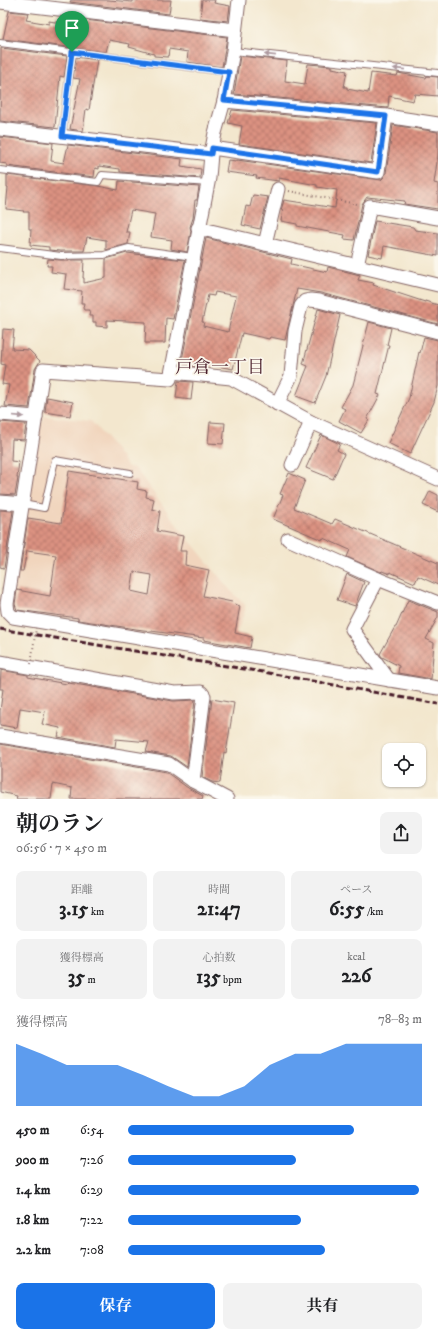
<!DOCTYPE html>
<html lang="ja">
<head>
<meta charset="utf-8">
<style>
	:root { --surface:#fff; --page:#f2f2f2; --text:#202124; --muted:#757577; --accent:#1a73e8 }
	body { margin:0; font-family:"IM FELL DW Pica","Noto Serif JP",serif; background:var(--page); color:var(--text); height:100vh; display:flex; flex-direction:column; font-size:15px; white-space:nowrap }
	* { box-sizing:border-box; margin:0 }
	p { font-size:13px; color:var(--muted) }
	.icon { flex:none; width:22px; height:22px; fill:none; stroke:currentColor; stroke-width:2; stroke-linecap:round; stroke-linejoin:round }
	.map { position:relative; height:799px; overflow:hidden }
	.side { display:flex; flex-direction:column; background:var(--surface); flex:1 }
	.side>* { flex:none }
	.tools { position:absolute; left:382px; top:743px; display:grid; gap:8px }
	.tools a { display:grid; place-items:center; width:44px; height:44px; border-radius:8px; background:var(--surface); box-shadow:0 1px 3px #0004; font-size:20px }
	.pin { position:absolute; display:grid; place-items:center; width:34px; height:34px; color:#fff; margin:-41px -17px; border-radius:50% 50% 50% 0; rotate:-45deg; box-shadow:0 0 4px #0007 }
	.pin .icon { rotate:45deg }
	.round { display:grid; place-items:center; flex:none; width:42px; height:42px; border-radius:8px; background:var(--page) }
	.overview { display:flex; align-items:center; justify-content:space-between; height:68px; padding:0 16px }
	h1 { font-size:22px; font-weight:700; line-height:30px }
	.metrics { display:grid; grid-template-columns:repeat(3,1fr); gap:6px; height:68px; padding:4px 16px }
	.metrics div { display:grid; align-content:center; border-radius:8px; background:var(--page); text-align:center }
	.metrics b { font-size:20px; font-weight:700 }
	.metrics small { font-size:11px; font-weight:400 }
	.metrics p { font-size:11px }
	.chart { height:112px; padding:8px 16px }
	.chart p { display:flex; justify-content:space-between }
	.chart svg { width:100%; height:72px; margin-top:4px; fill:var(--accent); opacity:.7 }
	.cta { display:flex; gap:8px; margin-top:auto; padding:8px 16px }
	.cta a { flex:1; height:46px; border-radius:8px; background:var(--accent); color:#fff; font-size:16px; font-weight:700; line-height:46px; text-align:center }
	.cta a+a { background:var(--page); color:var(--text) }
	ul { padding:0 16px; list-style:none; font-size:13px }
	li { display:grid; grid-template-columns:64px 48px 1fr; align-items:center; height:30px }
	li i { height:10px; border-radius:5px; background:var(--accent) }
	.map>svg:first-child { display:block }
	.built { fill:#f1d5bd }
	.building { fill:url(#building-cross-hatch); fill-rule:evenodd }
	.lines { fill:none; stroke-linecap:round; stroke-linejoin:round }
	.lane-casing { stroke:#856564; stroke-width:8 }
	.street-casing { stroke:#856564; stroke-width:15 }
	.path { stroke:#856564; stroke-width:2; stroke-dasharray:1 3; stroke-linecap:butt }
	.lane { stroke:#fff; stroke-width:6 }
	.street { stroke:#fff; stroke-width:13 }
	.rail { stroke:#4a1f2b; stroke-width:3; stroke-dasharray:6 3; stroke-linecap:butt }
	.path-bridge { stroke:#856564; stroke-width:2; stroke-dasharray:1 3; stroke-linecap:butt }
	.oneway { fill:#ae9aa0 }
	.route-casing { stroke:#fff; stroke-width:8 }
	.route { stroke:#1a73e8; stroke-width:5 }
	.labels { text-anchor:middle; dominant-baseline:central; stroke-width:3.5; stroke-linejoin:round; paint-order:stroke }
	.neighbourhood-label { font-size:18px; fill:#4a1f2b; stroke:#fbf7ec }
</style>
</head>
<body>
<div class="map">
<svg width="438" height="799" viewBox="0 0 438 799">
	<defs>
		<pattern id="building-cross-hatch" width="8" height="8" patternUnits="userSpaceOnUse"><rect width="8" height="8" fill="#db9281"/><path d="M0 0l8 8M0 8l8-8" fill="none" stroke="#b4776a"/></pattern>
	</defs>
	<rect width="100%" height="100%" fill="#fbf7ec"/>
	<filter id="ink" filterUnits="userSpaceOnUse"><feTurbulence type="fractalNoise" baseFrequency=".025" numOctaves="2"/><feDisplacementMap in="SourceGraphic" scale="8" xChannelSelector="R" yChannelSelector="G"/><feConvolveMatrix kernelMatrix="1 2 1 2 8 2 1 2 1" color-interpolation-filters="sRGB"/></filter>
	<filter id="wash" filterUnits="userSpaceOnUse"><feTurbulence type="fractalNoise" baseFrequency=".012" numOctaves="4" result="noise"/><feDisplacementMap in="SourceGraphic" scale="16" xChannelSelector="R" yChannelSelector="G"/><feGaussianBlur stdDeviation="0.9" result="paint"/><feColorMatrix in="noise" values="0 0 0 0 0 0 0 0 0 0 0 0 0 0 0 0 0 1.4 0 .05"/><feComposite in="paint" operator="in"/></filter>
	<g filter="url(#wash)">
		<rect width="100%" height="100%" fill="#f3e7ce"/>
		<!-- built -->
		<path class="built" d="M44,416L91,421L115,449L128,467L135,468L178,526L230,590L245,605V610L232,647L14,612L11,607L38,424L43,422Z"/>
		<g id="blocks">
			<!-- building -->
			<g class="building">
				<path d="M71,0H109L133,2V0H171L169,14L70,2Z"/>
				<path d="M202,0H215L214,3L230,6L228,21L200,18Z"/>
				<path d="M9,11L28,13L26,20L49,24V21L67,24L68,18L227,37L222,67L187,62L188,52L169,49L168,57L154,56V54L129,47L130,44L109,40L106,52L3,39Z"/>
				<path d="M1,48L67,56L64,77L60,76L55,127L0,121Z"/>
				<path d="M240,56L287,61L285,81L305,84L308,64L332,66V68L347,71L344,87H347V89L368,93L371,73L397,76L398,73L426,78L427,76L438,77V96L415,94L413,101L389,96L388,108L234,94Z"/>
				<path d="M76,57L97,60L89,110L86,109L83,131L70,129L80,79L73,78Z"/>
				<path d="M232,110L377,123L371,163L239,144L242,126L228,123Z"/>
				<path d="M393,125L438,132V155L434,183L438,184V209L404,204L405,201L367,197L362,204L354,240L344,239L345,235L297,226V224L281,221L283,210H281L284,200L335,208L337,190L317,187V185L279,178V181L256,178L257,176L226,172L228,160L237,161V160L381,180L384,177L386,173Z"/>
				<path d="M0,137L53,143L51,161L64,163L68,145L182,159L181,166L201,169L200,178L120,172V169L99,166V169L95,168L94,177L7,166V164L0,163Z"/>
				<path d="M7,175L98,186L118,190L119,181L199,187L197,200H195L193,218L190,227L191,231L187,252L171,249L172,240L151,237L155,214L131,210L126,232H130L128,244L106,250V240L87,237L84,251H61L49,250V247L30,245L31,229H29V212H23L24,211L6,209L8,187H7Z"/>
				<path d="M253,195L268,197L260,229L242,225L246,206L250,207Z"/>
				<path d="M375,221L413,227L415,230L438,233V256L384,246L382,258L368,255Z"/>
				<path d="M206,238L292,259L291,264L327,272L328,267L360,275L358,280L374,283L373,285L425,302V301L438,305V324L321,293L297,289L285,340L270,337L269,339L242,333L233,369L195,362V366L181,365ZM215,292L236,296L228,332L203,326L204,322H202L208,295L214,296Z"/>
				<path d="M127,253L185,260L173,319L166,318L165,343H145L146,322L107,320V327L96,326V322H93V316H89L90,310H84L83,308L84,303H81L82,291L64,289L66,274L51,272L52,266H47L48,259L61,260H84L83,278H84V283L106,278V259Z"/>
				<path d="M318,309L340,315L326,376L315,403L296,396L308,366L303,364Z"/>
				<path d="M369,322L391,328L387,345H389L377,394L380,395L367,419L369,420L361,433L339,421L345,409L341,407L353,385Z"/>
				<path d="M3,329L14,330L12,349L29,350L40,361L35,369L29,408L5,406L9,385L2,384L5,365L1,364Z"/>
				<path d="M424,337L438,340V386L434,402L410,454L388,443L409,398L419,352L420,353Z"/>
				<path d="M178,381L193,382L191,400L176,398Z"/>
				<path d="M47,397L73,402L70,416L45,412Z"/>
				<path d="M0,422L26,424L24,440L12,439L11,461L19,462L17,478H18L15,495L0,494Z"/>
				<path d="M210,422L225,423L223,444L208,443Z"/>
				<path d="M321,435L340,444L337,450L344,454L333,479L306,468Z"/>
				<path d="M69,471L138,482L137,489L147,491L146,497L154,499L152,509L160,511L157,531L183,536L180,551H186L185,565L209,570L203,596L232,602L234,604L240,606L235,633L252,637L250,648L204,640V638L136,629L78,620V618L17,610L15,604L17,590L50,596L56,555L27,551L23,571H20L28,518L61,523ZM134,572L152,575L149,595L131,591Z"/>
				<path d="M289,473L305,480L294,508L332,524L335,519L438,563V585L418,576L415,583L390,572V574L382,571L381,572L347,557L350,550L323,538L322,540L273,519L283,495L280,494Z"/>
				<path d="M430,491L438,495V512L423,505Z"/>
				<path d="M0,510L13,511L4,568L0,567Z"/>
				<path d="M347,574L364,582L355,606L337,600Z"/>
				<path d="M408,600L438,612V617L426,639L434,643L431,679L398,673L399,666L382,657L380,654L395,627H396Z"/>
				<path d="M1,670L28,675V677L67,684L68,683L87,686L173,701L195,700L187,767L171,756L146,752L149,742L116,739L115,747L58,737L60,728L42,724L45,712L20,708L17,728L0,725V711L3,689H0Z"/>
				<path d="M212,699L234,703L226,753L224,752L220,783L212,782L202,777Z"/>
				<path d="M0,744L166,772L188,788L203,796L202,799H71L72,788L53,784L51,799H16L17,796L0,792Z"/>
			</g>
		</g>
	</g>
	<g filter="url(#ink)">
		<use href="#blocks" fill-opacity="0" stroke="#856564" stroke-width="1"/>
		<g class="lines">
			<!-- lane casing -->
			<g class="lane-casing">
				<g id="lane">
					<path d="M0,43L229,72"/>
					<path d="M233,51L438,73"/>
					<path d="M62,136L72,52"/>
					<path d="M0,170L98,182L102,175L208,183"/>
					<path d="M0,248L61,256L104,255L129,248L193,257"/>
					<path d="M23,504L44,508L55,460L130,473"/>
				</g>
			</g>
			<!-- street casing -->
			<g class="street-casing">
				<g id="street">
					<path d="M239,0L233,51L224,101L215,133L211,154L209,178L170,379L43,370L7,604L8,612L13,617L438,688"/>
					<path d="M0,2L235,30"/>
					<path d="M224,101L386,116L438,124"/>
					<path d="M0,129L211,154"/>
					<path d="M212,148L378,172L386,116"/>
					<path d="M198,228L438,285"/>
					<path d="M265,244L278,189"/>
					<path d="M357,266L370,206L438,218"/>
					<path d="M172,372L231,378L311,422L438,479"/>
					<path d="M277,404L291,376L295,331L301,306L305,301L310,300L319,301L438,332"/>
					<path d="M0,414L36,417"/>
					<path d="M292,465L311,422"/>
					<path d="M0,502L23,504"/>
					<path d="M288,539L378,579L438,603"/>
					<path d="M378,579L352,629L389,680"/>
					<path d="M0,662L174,693L201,692L204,696L193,781"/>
					<path d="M0,736L169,764L193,781L227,799"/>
				</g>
			</g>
			<!-- path -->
			<path class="path" d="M289,191L357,204"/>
			<!-- lane -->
			<use href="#lane" class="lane"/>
			<!-- street -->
			<use href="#street" class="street"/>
			<!-- rail -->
			<path class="rail" d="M0,629L263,672L438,704"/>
			<!-- path-bridge -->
			<path class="path-bridge" d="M31,664L36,628"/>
		</g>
		<!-- one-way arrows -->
		<defs><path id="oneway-solid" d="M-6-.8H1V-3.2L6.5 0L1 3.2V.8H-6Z"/></defs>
		<g class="oneway">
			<use href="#oneway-solid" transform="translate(270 55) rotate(-174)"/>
			<use href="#oneway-solid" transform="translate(399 69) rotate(-174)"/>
			<use href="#oneway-solid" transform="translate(18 416) rotate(5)"/>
		</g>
	</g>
	<g class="lines" filter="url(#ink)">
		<!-- route casing -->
		<g class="route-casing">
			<path id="route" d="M72,52L229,72L224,100L386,116L378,172L212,148L211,154L62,136Z"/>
		</g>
		<!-- route -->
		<use href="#route" class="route"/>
	</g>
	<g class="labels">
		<!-- neighbourhood labels -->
		<g class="neighbourhood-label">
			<text x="220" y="368">戸倉一丁目</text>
		</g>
	</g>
</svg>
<div class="tools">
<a><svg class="icon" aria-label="locate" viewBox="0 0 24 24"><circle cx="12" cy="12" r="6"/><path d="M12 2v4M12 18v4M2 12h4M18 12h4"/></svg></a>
</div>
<div class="pin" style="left:72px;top:52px;background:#1e9e55"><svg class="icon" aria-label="arrive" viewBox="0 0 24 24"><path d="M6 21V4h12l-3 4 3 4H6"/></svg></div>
</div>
<section class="side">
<div class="overview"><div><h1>朝のラン</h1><p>06:56 · 7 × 450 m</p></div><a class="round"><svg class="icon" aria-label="share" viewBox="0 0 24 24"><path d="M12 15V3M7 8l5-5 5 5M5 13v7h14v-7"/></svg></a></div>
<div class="metrics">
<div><p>距離</p><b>3.15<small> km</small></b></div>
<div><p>時間</p><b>21:47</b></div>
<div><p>ペース</p><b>6:55<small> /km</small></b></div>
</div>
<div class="metrics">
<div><p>獲得標高</p><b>35<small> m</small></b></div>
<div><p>心拍数</p><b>135<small> bpm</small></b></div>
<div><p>kcal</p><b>226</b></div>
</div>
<div class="chart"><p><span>獲得標高</span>78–83 m</p>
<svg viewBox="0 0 160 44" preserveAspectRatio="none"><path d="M0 44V6L10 12L20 19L30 19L40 19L50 25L60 32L70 38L80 38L90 32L100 19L110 12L120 12L130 6L140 6L150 6L160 6V44z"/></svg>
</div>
<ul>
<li><b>450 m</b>6:54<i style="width:77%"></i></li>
<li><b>900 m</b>7:26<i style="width:57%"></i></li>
<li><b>1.4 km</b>6:29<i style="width:99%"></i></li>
<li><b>1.8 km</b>7:22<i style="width:59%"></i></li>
<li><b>2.2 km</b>7:08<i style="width:67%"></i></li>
</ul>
<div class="cta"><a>保存</a><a>共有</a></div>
</section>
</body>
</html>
